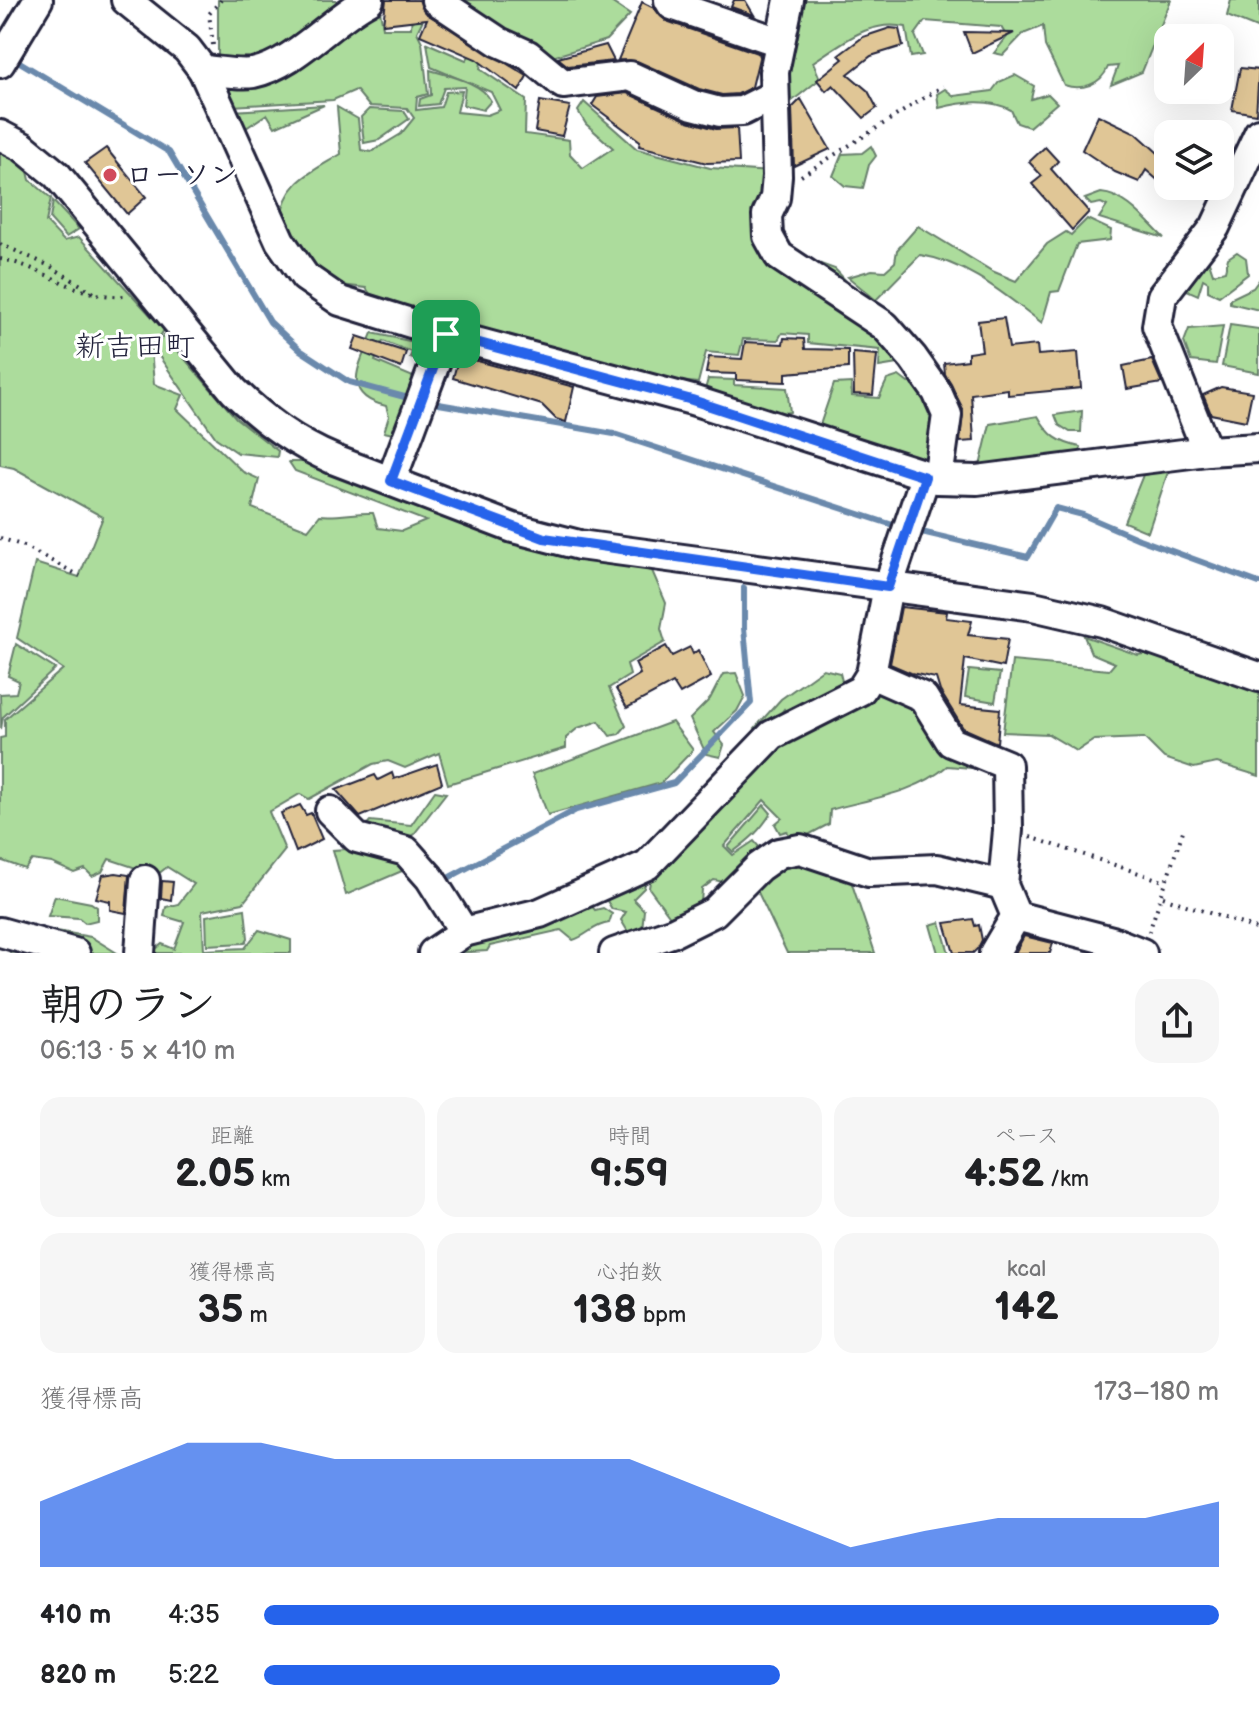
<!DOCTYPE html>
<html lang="ja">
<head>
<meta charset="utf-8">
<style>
	:root { --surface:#fff; --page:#f6f6f6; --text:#202124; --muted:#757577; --accent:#2563eb }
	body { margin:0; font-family:"Balsamiq Sans","Klee One",sans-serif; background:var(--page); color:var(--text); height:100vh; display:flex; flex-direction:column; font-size:30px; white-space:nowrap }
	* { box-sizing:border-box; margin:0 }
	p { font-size:26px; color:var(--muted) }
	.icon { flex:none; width:44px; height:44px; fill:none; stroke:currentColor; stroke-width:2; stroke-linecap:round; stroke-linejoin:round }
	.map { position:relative; height:953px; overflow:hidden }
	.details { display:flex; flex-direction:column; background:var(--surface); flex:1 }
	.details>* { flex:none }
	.needle { width:52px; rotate:25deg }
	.controls { position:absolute; left:1154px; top:24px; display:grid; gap:16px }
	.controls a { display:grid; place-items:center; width:80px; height:80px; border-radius:16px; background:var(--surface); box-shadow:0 8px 32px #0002; font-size:40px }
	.pin { position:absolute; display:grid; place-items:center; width:68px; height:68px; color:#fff; margin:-34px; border-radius:16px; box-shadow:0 4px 12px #0006 }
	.round { display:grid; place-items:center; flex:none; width:84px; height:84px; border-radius:24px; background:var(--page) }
	.head { display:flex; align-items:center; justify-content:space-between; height:136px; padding:0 40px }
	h1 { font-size:44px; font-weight:600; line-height:60px }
	.metrics { display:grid; grid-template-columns:repeat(3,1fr); gap:12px; height:136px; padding:8px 40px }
	.metrics div { display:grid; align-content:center; border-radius:20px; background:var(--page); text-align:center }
	.metrics b { font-size:40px; font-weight:600 }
	.metrics small { font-size:22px; font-weight:400 }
	.metrics p { font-size:22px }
	.chart { height:224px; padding:16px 40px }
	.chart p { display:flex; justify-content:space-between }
	.chart svg { width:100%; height:144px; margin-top:8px; fill:var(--accent); opacity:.7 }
	ul { padding:0 40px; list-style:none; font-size:26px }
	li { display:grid; grid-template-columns:128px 96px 1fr; align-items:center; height:60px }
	li i { height:20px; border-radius:10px; background:var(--accent) }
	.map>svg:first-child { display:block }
	.green { fill:#acdc9c; stroke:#677f6c; stroke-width:2 }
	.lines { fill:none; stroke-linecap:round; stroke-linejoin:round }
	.stream { stroke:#6a89ac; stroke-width:6 }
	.building { fill:#e0c696; stroke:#22223b; stroke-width:2 }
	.minor-casing { stroke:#22223b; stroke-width:34 }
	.path { stroke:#22223b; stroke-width:4; stroke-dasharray:2 6; stroke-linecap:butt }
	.minor { stroke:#fff; stroke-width:28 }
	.route-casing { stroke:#fff; stroke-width:16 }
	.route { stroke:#2563eb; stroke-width:10 }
	.poi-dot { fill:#d1495b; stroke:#fff; stroke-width:3 }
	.labels { text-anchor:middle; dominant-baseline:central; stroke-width:6; stroke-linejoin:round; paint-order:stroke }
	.poi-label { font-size:28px; font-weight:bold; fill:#22223b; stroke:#fff; text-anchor:start }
	.neighbourhood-label { font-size:30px; fill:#22223b; stroke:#fff }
</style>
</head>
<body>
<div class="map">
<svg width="1259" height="953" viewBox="0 0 1259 953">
	<rect width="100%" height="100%" fill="#fff"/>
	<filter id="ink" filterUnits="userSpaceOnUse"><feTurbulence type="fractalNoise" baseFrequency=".0125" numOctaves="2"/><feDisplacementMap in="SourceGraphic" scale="16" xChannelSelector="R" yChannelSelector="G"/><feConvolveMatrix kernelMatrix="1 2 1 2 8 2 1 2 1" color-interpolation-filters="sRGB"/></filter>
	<g filter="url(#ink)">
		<!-- green -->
		<g class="green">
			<path d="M218,0H336L338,9L294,50L218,66Z"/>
			<path d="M413,0L429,7L417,32L422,42L428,94L417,97L416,110L441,107L446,92L462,91L457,112L487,115L500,110L491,92L431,67L427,43L466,60L474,50L482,56L480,69L526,100L525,134L569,140L570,154L583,168L613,148L586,124L578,111L584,102L637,149L710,168L771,172L762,214L790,253L835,269L873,309L900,357L897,364L879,367L880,350L808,343V335L782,333L778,340L743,339L739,355L706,352L698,383L651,378L377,304L366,288L332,284L304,256L280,220C286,181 310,173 341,154L337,107L358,119L361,150L371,152L401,134L414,118L407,108L369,106L356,90L333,100L232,106L220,77L379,4L383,28H411Z"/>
			<path d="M446,0H608L630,15L606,40L543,60Z"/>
			<path d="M795,0H1171L1142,72L1111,85L1118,66L1108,67C1101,85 1081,91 1064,85L1045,46L1043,26L1023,34L1003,55L994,53L1007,37L1001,27L925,21L915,35L923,55L911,57L906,27C869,19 843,43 813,62L820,79L782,109Z"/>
			<path d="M1231,0H1259V29L1227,16Z"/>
			<path d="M430,70C449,76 482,82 491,101L483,110L463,105L465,87L444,88L438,104L419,106L420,99L431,95Z"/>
			<path d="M1015,75L1034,86L1031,99L1048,94L1057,103L1029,127L1017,123L1011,110C989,98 963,102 939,108L937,94L945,89L954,96L992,91L999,82Z"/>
			<path d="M324,105L275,127L267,114L243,130L233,111Z"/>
			<path d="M369,109L404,111L409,119L379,140L364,143L361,117Z"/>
			<path d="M871,146L876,156L869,165L863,188L845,186L833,176L842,154L862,153Z"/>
			<path d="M0,153L27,167L30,180L51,198L46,222L64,241L79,237L164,330L151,350L154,384L183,395L177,409L243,472L259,479L252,508L308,530L320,515C339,517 355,512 373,513L378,528L402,531L426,521L295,471L289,462H312L650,566L666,603L661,629L665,642L627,664L630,675L609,688L626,726L619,734L610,736L599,721L578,728L566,738V748L448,784L439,753L405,768L388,761L373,764L309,799L300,794L269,812L285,850L243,903L202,911L204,950L245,948L259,930L291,940V953H151L162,944L174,949L184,922L164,916L166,907L178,904L194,884L167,867L157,875L109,859L102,872L92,876L85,869L74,873L52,863L32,860L25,869L0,860V738L5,737V719L63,669L17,638L35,563L79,577L103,517L14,468L0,465Z"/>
			<path d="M1101,193C1127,195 1146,221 1164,238L1099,218L1107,206L1101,203L1091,205L1085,199Z"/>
			<path d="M53,201L79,229L66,237L50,219Z"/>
			<path d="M1087,219L1111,230L1110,240L1077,244L1059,291L1051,292L1042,323C1005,295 967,262 920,255L876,300L848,277L872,270L885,271L895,262L897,250L918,226L992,271L1016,281L1047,244L1066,232L1071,235Z"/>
			<path d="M1237,252L1246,258L1248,274L1219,296L1208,291V282L1203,279L1198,295L1182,288L1208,259L1213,274L1225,271L1228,258Z"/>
			<path d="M1259,280V310L1230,303V299L1253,288Z"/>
			<path d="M1230,325L1259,329V373L1222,366Z"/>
			<path d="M1223,326L1216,364L1191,361L1184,342L1189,329Z"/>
			<path d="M372,333L428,345L427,363L410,357L412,352L383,341L375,361L418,379L402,436L384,432L389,416L386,406C339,395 360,365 372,333Z"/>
			<path d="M164,335L236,418L278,451L277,457L238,453L216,438L154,349Z"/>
			<path d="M917,375L939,424L930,466L819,428L834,384L851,383L852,396L879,398L887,380L899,376L908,383Z"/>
			<path d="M708,379L734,380V385L787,388L790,412L768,415L704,393Z"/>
			<path d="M1082,411L1081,432H1070L1059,425L1055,415Z"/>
			<path d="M1038,416C1049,436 1058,442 1080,447L1083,456L980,466L990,424Z"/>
			<path d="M1169,469L1148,532L1124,522L1143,475Z"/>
			<path d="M1084,636L1138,655L1155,652L1259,692V776L1217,763L1194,768L1164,758L1144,738L1094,740L1077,751L1048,734L1003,732L1012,661L1109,670L1115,663L1091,653Z"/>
			<path d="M16,644L55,669L3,717L1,729L0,694L16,693L19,681L8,676Z"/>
			<path d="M823,669L840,673L844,689L792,720L784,709L763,737L755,728L781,699Z"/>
			<path d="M969,670L1000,673L995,702L965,697Z"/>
			<path d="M736,673L745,696L737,711L714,732L724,745L720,757L706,754L690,719L710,699L723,674Z"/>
			<path d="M873,682L918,700L997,770L947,766C917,793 868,799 830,810L829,824L793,843L787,831L780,833L775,824L782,818L764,800L724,846L733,855L754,841L760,848L729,883L714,880L702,889L701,904L671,918L649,888L651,875L774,740Z"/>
			<path d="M672,722L693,750L661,783L548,815L532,774Z"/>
			<path d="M435,791L446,793L414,834L404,840L364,828L370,821L411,825Z"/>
			<path d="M764,805L771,813C760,831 749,840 733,852L728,847Z"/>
			<path d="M360,848L401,857L409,868L346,895L333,850Z"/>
			<path d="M784,859L829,866L851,881L875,953H787L754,884Z"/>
			<path d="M648,872L644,888L633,899L644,910L642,930L630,935L621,920L626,912L612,909L604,896Z"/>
			<path d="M55,896L91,903L97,907V920L85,923L79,918L48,916Z"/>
			<path d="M587,900L595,910L603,908L612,914L609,923C593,925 587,936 573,940L561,930L490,946L487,951L453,953L481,936Z"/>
			<path d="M245,909L248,938L245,943L207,945L206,916Z"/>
			<path d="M940,922L949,953H938L930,925Z"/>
			<path d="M34,927L91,937L117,953H10L8,942Z"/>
		</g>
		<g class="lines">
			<!-- stream -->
			<g class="stream">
				<path d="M13,58L169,152L270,322L300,350L349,382L412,399"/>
				<path d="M427,402L614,434L899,527"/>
				<path d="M913,530L1028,557L1056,508L1083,515L1139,539L1259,583"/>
				<path d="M450,877L576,810L674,783L751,703L744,628V588"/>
			</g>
		</g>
		<!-- building -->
		<g class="building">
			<path d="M386,0H419L427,14L527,76L519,91L476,59L420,35L427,19L383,24Z"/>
			<path d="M734,0H745L754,15L731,7Z"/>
			<path d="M642,2L654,8L666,21L760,54L752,87L738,94L722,95L699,89L637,61L618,60Z"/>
			<path d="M890,28L899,29L903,46L871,56L848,74L868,91L877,108L864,118L833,85L826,91L817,80L843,59L839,55L863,37Z"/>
			<path d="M964,32L1014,33L972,53Z"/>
			<path d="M606,45L614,61L568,66L558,58Z"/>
			<path d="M1240,68L1259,70L1256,114L1232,110Z"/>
			<path d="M627,93L688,121L716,129L737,128L739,162L707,163L639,146L640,141L592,105L597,97Z"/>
			<path d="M801,99L830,149L794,166L792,108Z"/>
			<path d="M540,101L570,106L562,136L535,131Z"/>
			<path d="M1098,115L1136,133L1168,162V189L1146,170L1139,182L1115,172L1082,150Z"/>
			<path d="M1045,147L1058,161L1051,169L1089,212L1072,230L1032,184L1042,176L1029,162Z"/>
			<path d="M106,148L146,197L127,214L85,163Z"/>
			<path d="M1004,318L1009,348L1037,345L1038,355L1078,352L1081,388L1008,395V389L971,394L974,441L960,442L963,409L945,374L944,363L968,360V353L982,351L978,321Z"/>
			<path d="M357,336L406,352L401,368L352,349Z"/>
			<path d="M784,338L804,339L805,349L848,350V368L786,373V382L736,380V374L706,373L709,357L742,359L745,342L783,344Z"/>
			<path d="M853,353L877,355L873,395L854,394Z"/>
			<path d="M459,356L574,387L566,422L556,419L542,405L453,378Z"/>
			<path d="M1152,360L1162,383L1127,389L1123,366Z"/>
			<path d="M1221,387L1252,392L1246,421L1211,414L1203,395Z"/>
			<path d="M901,607L947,612L946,618L972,621L968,635L1008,639L1003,667L965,659L960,705L1000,709L997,743L963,728L940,691L936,678L911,673L890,664Z"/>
			<path d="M666,646L672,656L690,647L693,654L698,650L711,677L680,694L673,683L627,708L616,689L640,674L635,663Z"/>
			<path d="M437,764L442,783L360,817L336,790L375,775L378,780L392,773L394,779Z"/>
			<path d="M300,805L306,815L311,813L322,839L296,852L281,813Z"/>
			<path d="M116,873L129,875L126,913L110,910V901L96,898L103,875Z"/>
			<path d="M162,881L173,882L171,900L161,898Z"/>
			<path d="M973,919L975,926L979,925L982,940L978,948L973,953H954L945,923Z"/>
			<path d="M1024,936L1053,943L1050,953H1015Z"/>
		</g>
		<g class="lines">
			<!-- minor casing -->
			<g class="minor-casing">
				<g id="minor">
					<path d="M126,0L187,49L203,70L280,241L305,277L340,301L446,334L692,400L938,479L977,480L1207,451L1259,448"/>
					<path d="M436,0L499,42L528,55L563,84L630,76L693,105L720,112L742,111L774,95"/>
					<path d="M669,0L672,5L779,42"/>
					<path d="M789,0L774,72L777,176L775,198L767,215L768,236L779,256L885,326L913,358L937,392L947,415L938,479"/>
					<path d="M0,63L38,0"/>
					<path d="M203,70C218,71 238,75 253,73C294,65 332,19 369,0"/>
					<path d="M0,135L23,147L57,175L234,391C265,421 295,443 335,460L513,528L579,545L1033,606L1102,622L1259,677"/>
					<path d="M1207,451L1157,326L1162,296L1215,227L1259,133"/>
					<path d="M391,481L446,334"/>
					<path d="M871,674L923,697L951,742L1007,765L1008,830L1003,885L1016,916"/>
					<path d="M330,811L357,838L406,851L430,878L464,932"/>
					<path d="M0,932L75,953"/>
					<path d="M140,953L145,880"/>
					<path d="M433,953L464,932L540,913L647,865L772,735L861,690L871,674L888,587L925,477"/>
					<path d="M614,953L674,932L714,912L759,867L779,853L800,849L869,872L937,869L1003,885"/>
					<path d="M994,953L1016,916L1112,941L1142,953"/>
				</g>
			</g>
			<!-- path -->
			<g class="path">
				<path d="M213,45L209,14L221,0"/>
				<path d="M801,176L943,86"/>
				<path d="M0,244L50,266L94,293"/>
				<path d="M0,259C46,267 74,299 126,296"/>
				<path d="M0,538L24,546L80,576"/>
				<path d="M1030,837L1166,882"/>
				<path d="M1163,897L1259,930"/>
				<path d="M1149,932L1183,831"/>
			</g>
			<!-- minor -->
			<use href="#minor" class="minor"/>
		</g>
	</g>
	<g class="lines" filter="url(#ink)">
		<!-- route casing -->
		<g class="route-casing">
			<path id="route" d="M446,334L692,400L925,477L888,587L544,538L391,481Z"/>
		</g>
		<!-- route -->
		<use href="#route" class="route"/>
	</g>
	<!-- markers -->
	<circle class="poi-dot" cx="110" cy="175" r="8"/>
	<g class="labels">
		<!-- poi labels -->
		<g class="poi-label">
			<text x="126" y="175">ローソン</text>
		</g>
		<!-- neighbourhood labels -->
		<g class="neighbourhood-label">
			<text x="135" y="347">新吉田町</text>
		</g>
	</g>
</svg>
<div class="controls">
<a><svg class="needle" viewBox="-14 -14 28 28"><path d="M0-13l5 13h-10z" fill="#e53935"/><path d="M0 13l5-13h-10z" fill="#757577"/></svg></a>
<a><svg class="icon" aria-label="layers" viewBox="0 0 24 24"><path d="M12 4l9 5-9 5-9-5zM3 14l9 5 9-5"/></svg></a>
</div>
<div class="pin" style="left:446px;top:334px;background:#1e9e55"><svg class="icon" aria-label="arrive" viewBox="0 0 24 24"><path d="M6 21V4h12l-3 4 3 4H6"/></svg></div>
</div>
<section class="details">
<div class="head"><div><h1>朝のラン</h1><p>06:13 · 5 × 410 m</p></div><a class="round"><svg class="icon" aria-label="share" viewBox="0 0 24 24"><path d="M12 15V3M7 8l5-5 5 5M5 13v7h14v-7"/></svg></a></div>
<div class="metrics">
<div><p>距離</p><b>2.05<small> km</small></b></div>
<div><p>時間</p><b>9:59</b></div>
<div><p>ペース</p><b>4:52<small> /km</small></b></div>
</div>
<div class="metrics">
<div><p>獲得標高</p><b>35<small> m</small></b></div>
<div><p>心拍数</p><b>138<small> bpm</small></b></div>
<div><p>kcal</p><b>142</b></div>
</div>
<div class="chart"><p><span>獲得標高</span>173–180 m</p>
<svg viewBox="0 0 160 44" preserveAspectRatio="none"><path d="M0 44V24L10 15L20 6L30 6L40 11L50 11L60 11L70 11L80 11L90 20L100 29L110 38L120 33L130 29L140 29L150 29L160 24V44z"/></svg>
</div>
<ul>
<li><b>410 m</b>4:35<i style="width:100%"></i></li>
<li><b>820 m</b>5:22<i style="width:54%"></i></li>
</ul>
</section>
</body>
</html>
